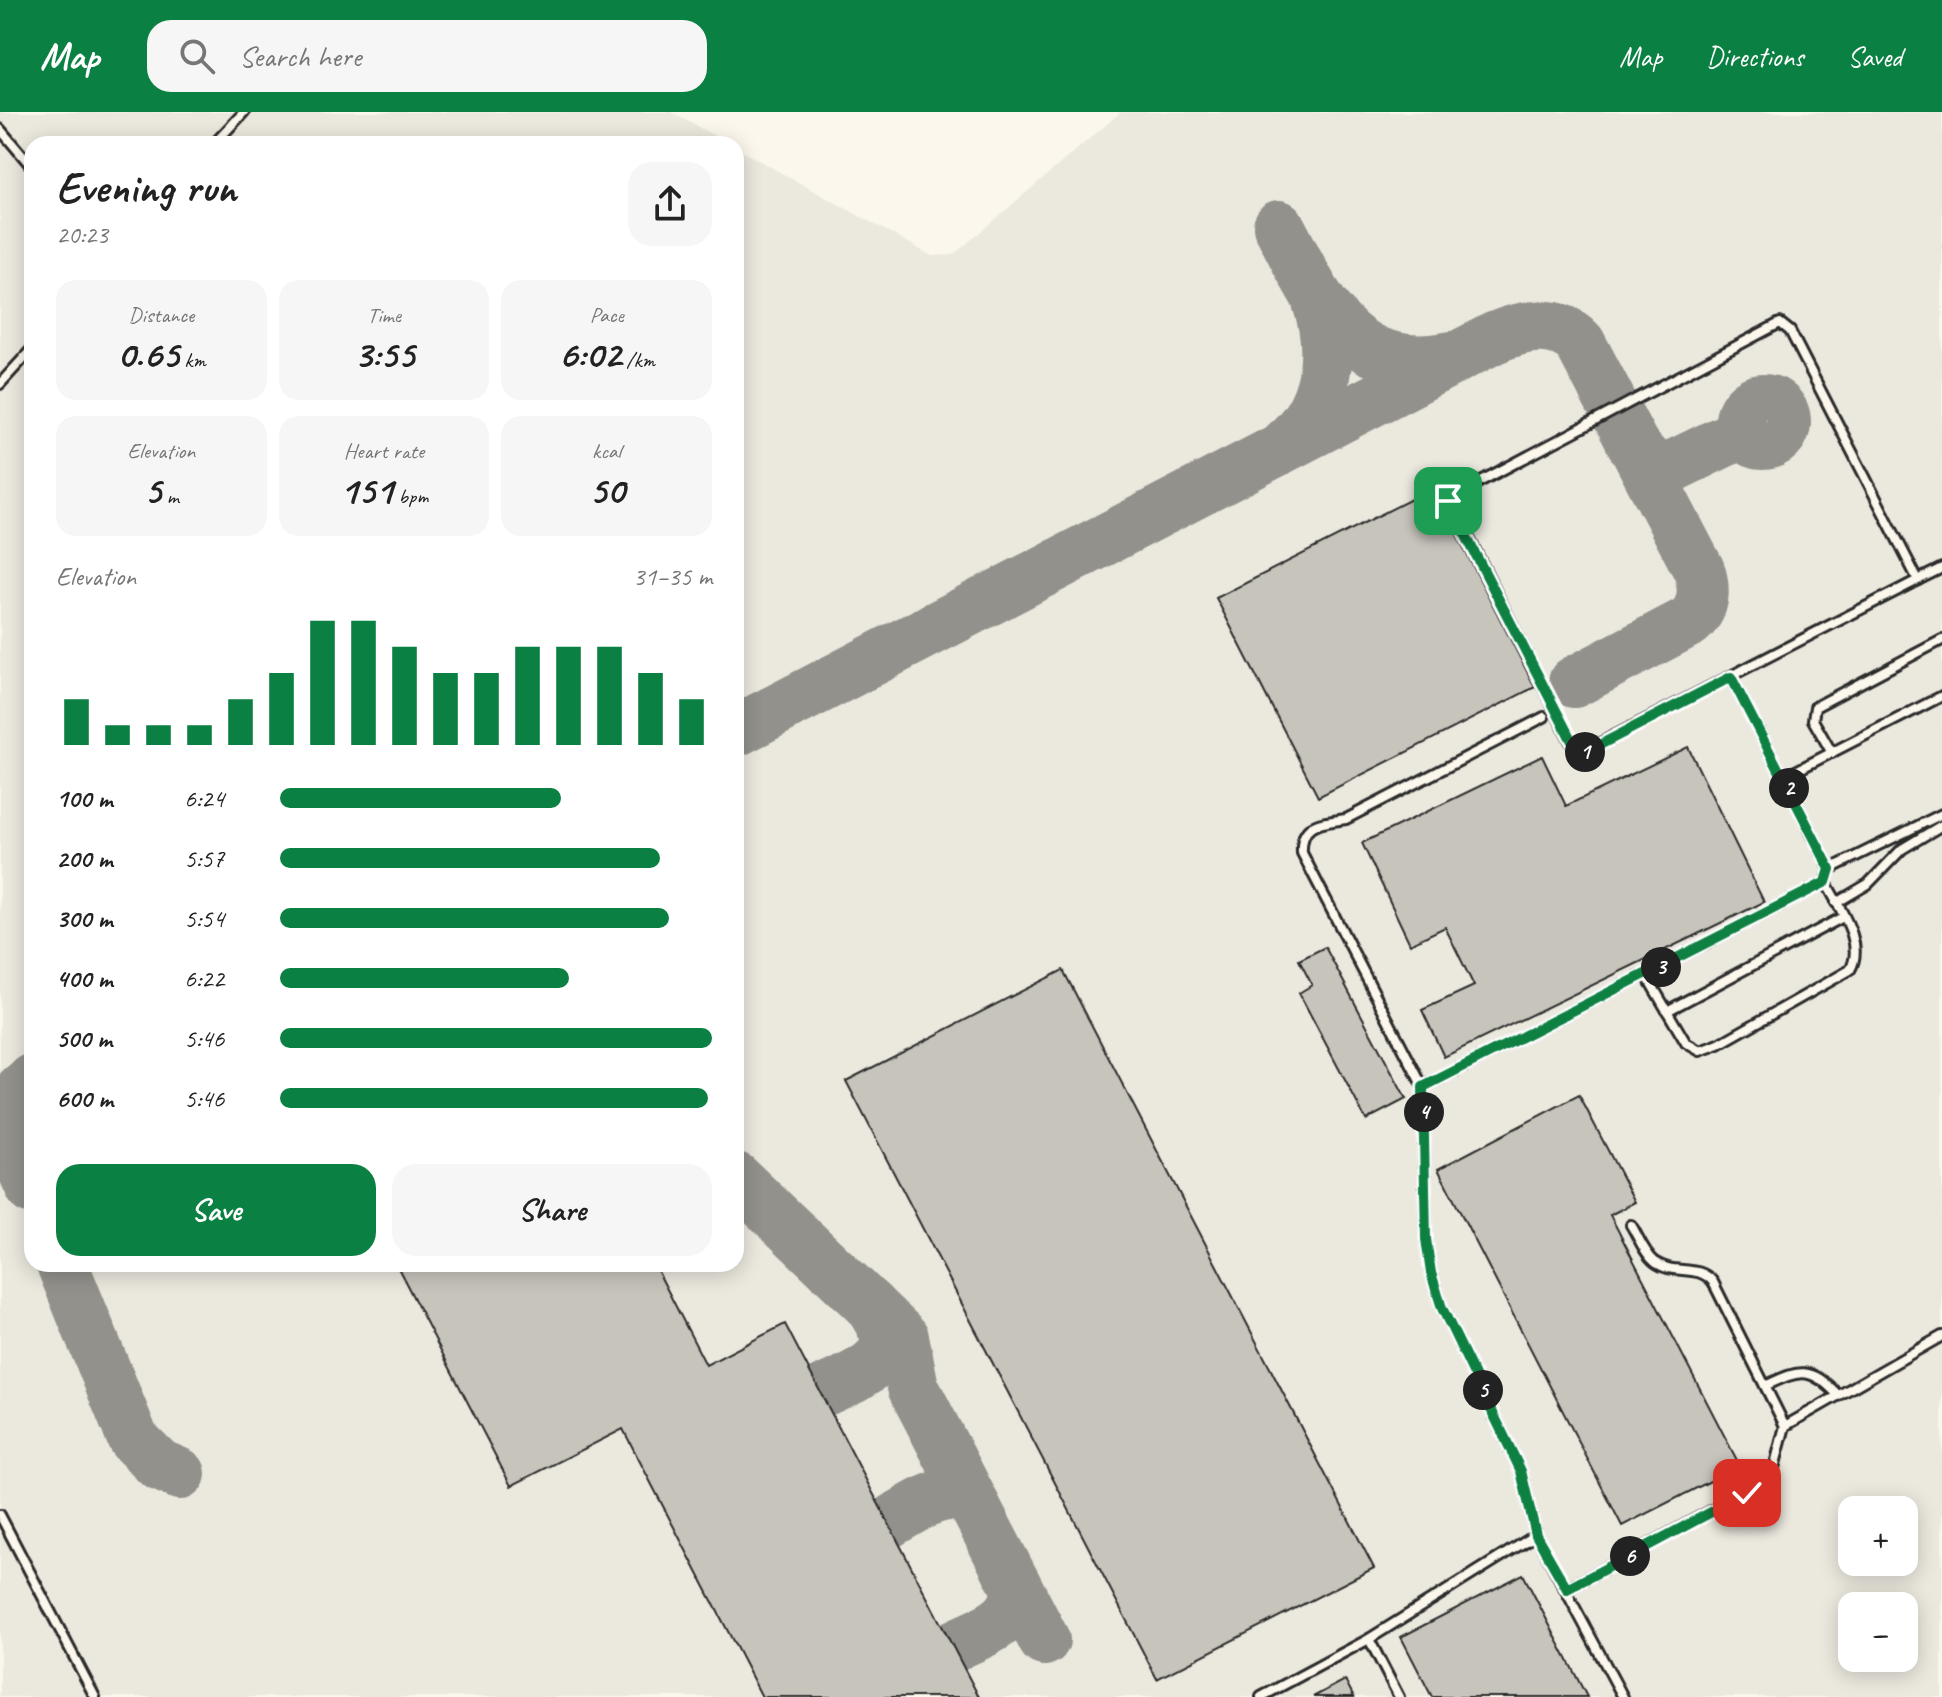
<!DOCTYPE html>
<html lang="en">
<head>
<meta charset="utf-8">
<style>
	:root { --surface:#fff; --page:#f6f6f6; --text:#222; --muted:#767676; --accent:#0b8043 }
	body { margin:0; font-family:Caveat,sans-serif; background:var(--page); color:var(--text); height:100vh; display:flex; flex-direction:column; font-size:30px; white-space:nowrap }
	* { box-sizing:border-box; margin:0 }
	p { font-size:26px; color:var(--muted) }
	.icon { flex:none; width:44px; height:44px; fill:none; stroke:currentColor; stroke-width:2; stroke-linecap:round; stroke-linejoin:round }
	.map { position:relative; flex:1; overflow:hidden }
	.drawer { position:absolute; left:24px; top:24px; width:720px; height:1136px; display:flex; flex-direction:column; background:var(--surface); border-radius:24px; box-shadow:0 4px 20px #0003 }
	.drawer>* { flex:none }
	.tools { position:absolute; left:1838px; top:1384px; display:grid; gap:16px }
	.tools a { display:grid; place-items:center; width:80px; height:80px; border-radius:16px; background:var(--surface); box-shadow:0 4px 20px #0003; font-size:40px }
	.pin { position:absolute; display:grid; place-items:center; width:68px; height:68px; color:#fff; margin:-34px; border-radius:16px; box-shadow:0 4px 12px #0006 }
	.km { position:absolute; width:40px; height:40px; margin:-20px; border-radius:50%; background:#222; color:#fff; font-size:22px; line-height:40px; text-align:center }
	.round { display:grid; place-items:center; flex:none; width:84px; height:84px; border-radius:24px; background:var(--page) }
	.head { display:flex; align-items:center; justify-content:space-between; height:136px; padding:0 32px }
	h1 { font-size:44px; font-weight:700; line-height:60px }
	.figures { display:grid; grid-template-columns:repeat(3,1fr); gap:12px; height:136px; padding:8px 32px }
	.figures div { display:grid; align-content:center; border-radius:20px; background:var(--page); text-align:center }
	.figures b { font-size:40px; font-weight:700 }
	.figures small { font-size:22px; font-weight:400 }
	.figures p { font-size:22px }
	.chart { height:224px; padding:16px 32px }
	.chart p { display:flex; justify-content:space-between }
	.chart svg { width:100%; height:144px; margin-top:8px; stroke:var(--accent); stroke-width:6 }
	.action { display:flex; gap:16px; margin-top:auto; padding:16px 32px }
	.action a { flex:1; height:92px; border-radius:24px; background:var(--accent); color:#fff; font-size:32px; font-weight:700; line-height:92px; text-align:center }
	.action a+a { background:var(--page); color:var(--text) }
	ul { padding:0 32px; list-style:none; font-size:26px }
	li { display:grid; grid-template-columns:128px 96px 1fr; align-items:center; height:60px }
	li i { height:20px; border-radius:10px; background:var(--accent) }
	header { display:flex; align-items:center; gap:48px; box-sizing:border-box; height:112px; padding:0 40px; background:var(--accent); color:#fff }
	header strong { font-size:38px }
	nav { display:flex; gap:44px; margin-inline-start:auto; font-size:28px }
	.search { width:560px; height:72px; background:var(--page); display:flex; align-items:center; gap:20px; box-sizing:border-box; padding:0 28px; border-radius:24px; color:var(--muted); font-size:30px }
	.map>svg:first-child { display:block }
	.built { fill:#ebe8de; fill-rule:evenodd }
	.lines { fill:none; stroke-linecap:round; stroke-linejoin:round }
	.taxiway { stroke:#93918c; stroke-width:52 }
	.building { fill:#c7c4bc; stroke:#2b2b2b; stroke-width:2 }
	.lane-casing { stroke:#2b2b2b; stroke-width:14 }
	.lane { stroke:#fbf7ec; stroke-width:8 }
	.route-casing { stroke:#fff; stroke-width:16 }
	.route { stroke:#0b8043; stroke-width:10 }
</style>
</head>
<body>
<header>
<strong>Map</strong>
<div class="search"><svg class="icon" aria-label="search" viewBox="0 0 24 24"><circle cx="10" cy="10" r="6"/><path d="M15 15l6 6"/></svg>Search here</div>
<nav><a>Map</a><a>Directions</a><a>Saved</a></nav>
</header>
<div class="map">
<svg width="1942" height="1585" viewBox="0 0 1942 1585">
	<rect width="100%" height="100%" fill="#fbf7ec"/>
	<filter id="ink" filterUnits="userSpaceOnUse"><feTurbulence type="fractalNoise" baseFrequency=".0125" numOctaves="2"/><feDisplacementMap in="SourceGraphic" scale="16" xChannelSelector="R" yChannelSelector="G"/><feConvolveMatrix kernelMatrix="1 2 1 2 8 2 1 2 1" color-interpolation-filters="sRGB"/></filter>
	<g filter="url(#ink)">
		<!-- built -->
		<path class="built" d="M0,0H671L729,32H32V1152H736V36L932,144L953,143L1121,0H1942V1585H0ZM1852,1398H1904V1450H1852ZM1852,1494H1904V1546H1852Z"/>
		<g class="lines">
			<!-- taxiway -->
			<g class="taxiway">
				<path d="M1279,114C1318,190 1349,266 1452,245"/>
				<circle cx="1763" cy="310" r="22"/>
				<path d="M1284,333C1327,297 1335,241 1318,190"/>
				<path d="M1633,333L1650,352L1667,357L1743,320"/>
				<path d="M736,619L1494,226C1522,214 1557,206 1580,231L1699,458C1705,476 1705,495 1690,509L1574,570"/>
				<path d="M0,1007L32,1077"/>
				<path d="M12,1027L8,996L21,977L32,968"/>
				<path d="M736,1066L903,1225L913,1275L1044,1528"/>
				<path d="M62,1152L133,1327L159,1353L180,1362"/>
				<path d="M821,1280C842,1269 894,1254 885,1221C882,1212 875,1202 870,1193"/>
				<path d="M888,1411C914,1397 950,1366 975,1395"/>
				<path d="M953,1534C978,1521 1024,1509 1015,1472"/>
			</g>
		</g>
		<!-- building -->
		<g class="building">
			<path d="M1433,376L1535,575L1318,685L1216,486Z"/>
			<path d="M1688,635L1764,790L1444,945L1422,898L1474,874L1445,815L1410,832L1362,731L1542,644L1566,694Z"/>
			<path d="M1325,835L1406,987L1366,1008L1299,881L1312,873L1299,848Z"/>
			<path d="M1063,858L1374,1456L1157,1567L846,969Z"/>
			<path d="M1579,983L1635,1090L1610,1103L1740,1354L1622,1414L1438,1057Z"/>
			<path d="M396,1152H654L706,1253L785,1212L979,1585H762L623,1317L511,1374Z"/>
			<path d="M1523,1462L1587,1585H1432L1401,1525Z"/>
			<path d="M1345,1568L1354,1585H1313Z"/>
		</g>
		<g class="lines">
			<!-- lane casing -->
			<g class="lane-casing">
				<g id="lane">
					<path d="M0,17L32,55"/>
					<path d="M214,32L244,0"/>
					<path d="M1780,211L1790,219L1918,468L1581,641L1572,632L1449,386Z"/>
					<path d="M0,272L32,237"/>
					<path d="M1918,468L1942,456"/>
					<path d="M1544,605L1346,707C1321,711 1300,710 1302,741L1423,975L1826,770"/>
					<path d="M1832,641L1813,608L1815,595L1942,528"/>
					<path d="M1784,665L1942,584"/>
					<path d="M1830,757L1942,702"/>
					<path d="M1836,791L1868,772L1902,737L1942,713"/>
					<path d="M1646,863L1686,931L1700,939L1719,932L1850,858C1866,831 1838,795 1826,770L1830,757L1731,565"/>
					<path d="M1667,899L1843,805"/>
					<path d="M1423,975L1426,1127L1431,1161L1442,1196L1521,1359L1536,1423"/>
					<path d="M1631,1113C1638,1124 1644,1141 1655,1150C1673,1164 1698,1151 1713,1170L1785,1314"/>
					<path d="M1765,1274C1800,1257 1810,1254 1838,1283"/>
					<path d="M0,1403L95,1585"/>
					<path d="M1567,1477L1766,1369L1773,1360L1785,1314L1942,1224"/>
					<path d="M1369,1527L1399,1585"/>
					<path d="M1261,1585L1369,1527L1536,1423L1623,1585"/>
				</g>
			</g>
			<!-- lane -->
			<use href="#lane" class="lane"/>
		</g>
	</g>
	<g class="lines" filter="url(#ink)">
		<!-- route casing -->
		<g class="route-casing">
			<path id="route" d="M1448,389L1577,639L1586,640L1731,565L1830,757L1826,770L1423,975L1426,1127L1431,1161L1442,1196L1521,1359L1536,1423L1567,1477L1747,1381"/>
		</g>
		<!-- route -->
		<use href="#route" class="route"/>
	</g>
</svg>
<div class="tools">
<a>+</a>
<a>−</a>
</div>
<div class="pin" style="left:1448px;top:389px;background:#1e9e55"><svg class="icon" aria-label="arrive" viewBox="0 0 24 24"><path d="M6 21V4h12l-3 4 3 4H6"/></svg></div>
<div class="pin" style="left:1747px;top:1381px;background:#d93025"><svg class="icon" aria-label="check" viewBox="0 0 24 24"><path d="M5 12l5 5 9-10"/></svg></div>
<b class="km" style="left:1585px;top:640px">1</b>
<b class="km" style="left:1789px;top:676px">2</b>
<b class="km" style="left:1661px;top:855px">3</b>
<b class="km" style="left:1424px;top:1000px">4</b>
<b class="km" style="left:1483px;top:1278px">5</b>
<b class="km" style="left:1630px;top:1444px">6</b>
<section class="drawer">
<div class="head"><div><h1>Evening run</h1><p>20:23</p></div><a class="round"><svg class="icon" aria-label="share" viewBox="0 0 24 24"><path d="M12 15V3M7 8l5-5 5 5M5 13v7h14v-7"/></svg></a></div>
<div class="figures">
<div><p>Distance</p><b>0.65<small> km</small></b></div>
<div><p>Time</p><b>3:55</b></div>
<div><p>Pace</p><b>6:02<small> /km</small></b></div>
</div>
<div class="figures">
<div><p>Elevation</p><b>5<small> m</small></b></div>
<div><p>Heart rate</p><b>151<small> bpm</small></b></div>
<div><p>kcal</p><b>50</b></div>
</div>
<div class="chart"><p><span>Elevation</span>31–35 m</p>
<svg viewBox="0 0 160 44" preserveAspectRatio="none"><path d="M5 44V30M15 44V38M25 44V38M35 44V38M45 44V30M55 44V22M65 44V6M75 44V6M85 44V14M95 44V22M105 44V22M115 44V14M125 44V14M135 44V14M145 44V22M155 44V30"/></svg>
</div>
<ul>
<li><b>100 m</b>6:24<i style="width:65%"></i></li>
<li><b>200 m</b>5:57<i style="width:88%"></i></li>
<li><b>300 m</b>5:54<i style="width:90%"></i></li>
<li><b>400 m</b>6:22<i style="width:67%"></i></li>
<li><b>500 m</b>5:46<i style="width:100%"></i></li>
<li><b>600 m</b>5:46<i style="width:99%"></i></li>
</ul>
<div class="action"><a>Save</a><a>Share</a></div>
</section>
</div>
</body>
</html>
